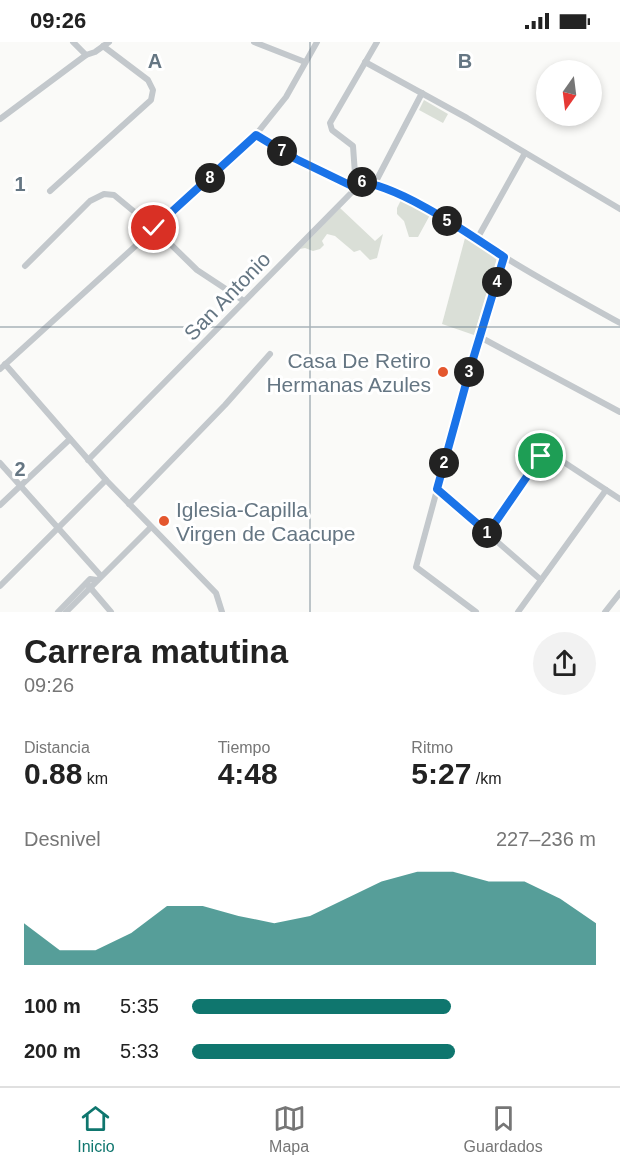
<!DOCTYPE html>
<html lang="es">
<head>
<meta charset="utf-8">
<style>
	:root { --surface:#fff; --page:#f2f2f2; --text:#222; --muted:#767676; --line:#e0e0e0; --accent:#0f766e }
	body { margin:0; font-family:Arial,sans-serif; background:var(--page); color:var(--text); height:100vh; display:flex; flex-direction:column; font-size:22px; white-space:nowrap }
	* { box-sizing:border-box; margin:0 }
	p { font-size:20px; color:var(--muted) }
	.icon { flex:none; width:33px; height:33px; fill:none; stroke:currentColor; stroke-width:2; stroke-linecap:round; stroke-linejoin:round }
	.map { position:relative; height:570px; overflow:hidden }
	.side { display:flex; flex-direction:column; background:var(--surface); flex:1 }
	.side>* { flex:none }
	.needle { width:39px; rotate:194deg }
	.buttons { position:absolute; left:536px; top:18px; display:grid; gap:12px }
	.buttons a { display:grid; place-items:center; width:66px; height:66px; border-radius:50%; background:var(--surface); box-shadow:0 3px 9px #0003; font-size:30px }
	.pin { position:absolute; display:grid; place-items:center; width:51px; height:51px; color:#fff; margin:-26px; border:3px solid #fff; border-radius:50%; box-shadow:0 2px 6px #0007 }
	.km { position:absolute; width:30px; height:30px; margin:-15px; border-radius:50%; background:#222; color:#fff; font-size:16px; line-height:30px; text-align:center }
	.round { display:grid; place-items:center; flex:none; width:63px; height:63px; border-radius:32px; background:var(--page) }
	.summary { display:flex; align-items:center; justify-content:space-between; height:102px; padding:0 24px }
	h1 { font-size:33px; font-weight:700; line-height:45px }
	.metrics { display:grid; grid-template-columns:repeat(3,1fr); gap:9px; height:102px; padding:6px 24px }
	.metrics div { display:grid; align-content:center }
	.metrics b { font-size:30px; font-weight:700 }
	.metrics small { font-size:16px; font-weight:400 }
	.metrics p { font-size:16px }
	.chart { height:168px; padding:12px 24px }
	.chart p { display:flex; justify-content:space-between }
	.chart svg { width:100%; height:108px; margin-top:6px; fill:var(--accent); opacity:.7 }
	ul { padding:0 24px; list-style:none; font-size:20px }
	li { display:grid; grid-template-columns:96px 72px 1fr; align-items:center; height:45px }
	li i { height:15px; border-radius:8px; background:var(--accent) }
	.status { display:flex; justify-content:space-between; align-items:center; height:42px; padding:0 30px; background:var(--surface); direction:ltr }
	.status svg { height:16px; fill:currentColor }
	.menu { display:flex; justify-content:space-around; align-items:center; height:84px; border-top:2px solid var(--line); background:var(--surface); font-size:16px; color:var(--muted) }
	.menu a { display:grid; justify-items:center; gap:3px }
	.menu .selected { color:var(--accent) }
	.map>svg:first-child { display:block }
	.green { fill:#dadfd7 }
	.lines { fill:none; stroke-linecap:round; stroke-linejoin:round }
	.street { stroke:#c3c8cc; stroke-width:6 }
	.route-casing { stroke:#fff; stroke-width:12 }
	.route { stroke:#1a73e8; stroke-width:8 }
	.grid { fill:none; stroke:#657683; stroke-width:1.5; stroke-opacity:0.55 }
	.poi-dot { fill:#e4572e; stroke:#fff; stroke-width:2 }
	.labels { text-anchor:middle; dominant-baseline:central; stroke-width:6; stroke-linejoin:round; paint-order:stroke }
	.street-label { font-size:21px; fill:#657683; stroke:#fff }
	.poi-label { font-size:21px; fill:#657683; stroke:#fff; text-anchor:end }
	.grid-label { font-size:20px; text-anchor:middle; font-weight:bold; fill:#657683; stroke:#fff; stroke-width:6; stroke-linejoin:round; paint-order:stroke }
</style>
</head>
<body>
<div class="status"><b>09:26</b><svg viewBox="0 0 49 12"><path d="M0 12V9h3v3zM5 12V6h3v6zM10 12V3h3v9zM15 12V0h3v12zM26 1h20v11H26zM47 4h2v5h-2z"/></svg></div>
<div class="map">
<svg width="620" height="570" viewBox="0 0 620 570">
	<rect width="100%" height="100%" fill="#fafaf8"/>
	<!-- green -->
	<g class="green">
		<path d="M424,58L448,72L443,81L419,68Z"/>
		<path d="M401,158L430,173L418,195H409L404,179L397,172V166Z"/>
		<path d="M340,166L375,199L383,192L377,216L370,218L360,208L354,210L335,194L327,192L322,199L324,203L320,207L313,209L305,206L300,207Z"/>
		<path d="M465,196L497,216L474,293L442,282Z"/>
	</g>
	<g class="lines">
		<!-- street -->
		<g class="street">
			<path d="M73,0L86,13"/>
			<path d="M254,0L305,20"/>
			<path d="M365,20L467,76L620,167"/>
			<path d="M0,77L86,13L95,10L109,0"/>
			<path d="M256,93L296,117L356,146"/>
			<path d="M356,140C396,140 469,193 503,214C541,238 581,259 620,281"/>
			<path d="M374,143L422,51"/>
			<path d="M50,149L151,58L153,48L148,38L103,4"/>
			<path d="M477,197L525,111"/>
			<path d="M25,224L90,159L104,152L114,153L154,186L197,228L244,259"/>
			<path d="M480,295L620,370"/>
			<path d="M5,322L106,438L216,551L222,570"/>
			<path d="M0,327L250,100L286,55L317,0"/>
			<path d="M88,418L356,146L353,104L332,88L330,81L377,0"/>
			<path d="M0,421L101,534"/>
			<path d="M437,447L541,538"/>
			<path d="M129,462L225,363L270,312"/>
			<path d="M0,463L70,397"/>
			<path d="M488,491L538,417L544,412L556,415L620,457"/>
			<path d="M88,543L111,570"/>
			<path d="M0,544L106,438"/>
			<path d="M58,570L90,537L97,538"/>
			<path d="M66,570L151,485"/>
			<path d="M476,570L416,525L470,327L504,215"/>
			<path d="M518,570L606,448"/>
			<path d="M605,570L620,551"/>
		</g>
	</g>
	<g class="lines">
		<!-- route casing -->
		<g class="route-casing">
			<path id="route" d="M154,186L256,93L296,117L356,146V140C395,140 471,193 504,215L470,327L437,447L488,491L541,414"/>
		</g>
		<!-- route -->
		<use href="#route" class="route"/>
	</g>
	<!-- grid -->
	<path class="grid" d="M310,0V570M0,285H620"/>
	<!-- markers -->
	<g class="poi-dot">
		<circle cx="443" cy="330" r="6"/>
		<circle cx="164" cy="479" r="6"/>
	</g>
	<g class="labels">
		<!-- street labels -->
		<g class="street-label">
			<text transform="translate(227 254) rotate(-46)">San Antonio</text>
		</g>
		<!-- poi labels -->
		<g class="poi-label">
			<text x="431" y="318">Casa De Retiro<tspan x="431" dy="24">Hermanas Azules</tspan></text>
			<text x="176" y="467" text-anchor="start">Iglesia-Capilla<tspan x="176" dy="24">Virgen de Caacupe</tspan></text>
		</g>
	</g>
	<g class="grid-label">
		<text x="155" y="26">A</text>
		<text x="465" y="26">B</text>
		<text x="20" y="149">1</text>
		<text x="20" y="434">2</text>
	</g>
</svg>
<div class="buttons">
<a><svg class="needle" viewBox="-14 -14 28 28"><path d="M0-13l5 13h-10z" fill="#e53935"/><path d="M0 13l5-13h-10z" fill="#767676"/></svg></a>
</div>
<div class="pin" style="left:541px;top:414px;background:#1e9e55"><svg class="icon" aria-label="arrive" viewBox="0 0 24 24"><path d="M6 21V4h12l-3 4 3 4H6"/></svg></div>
<div class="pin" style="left:154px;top:186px;background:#d93025"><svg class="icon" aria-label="check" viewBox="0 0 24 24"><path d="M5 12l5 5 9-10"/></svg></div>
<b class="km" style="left:487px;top:491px">1</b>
<b class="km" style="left:444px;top:421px">2</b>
<b class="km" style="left:469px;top:330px">3</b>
<b class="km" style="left:497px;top:240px">4</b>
<b class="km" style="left:447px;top:179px">5</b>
<b class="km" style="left:362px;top:140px">6</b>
<b class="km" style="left:282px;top:109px">7</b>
<b class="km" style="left:210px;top:136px">8</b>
</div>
<section class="side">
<div class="summary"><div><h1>Carrera matutina</h1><p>09:26</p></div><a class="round"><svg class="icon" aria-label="share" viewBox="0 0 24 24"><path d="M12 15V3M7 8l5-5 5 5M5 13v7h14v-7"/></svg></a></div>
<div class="metrics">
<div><p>Distancia</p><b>0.88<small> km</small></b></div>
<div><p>Tiempo</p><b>4:48</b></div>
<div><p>Ritmo</p><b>5:27<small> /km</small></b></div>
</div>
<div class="chart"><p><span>Desnivel</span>227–236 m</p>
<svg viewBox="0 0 160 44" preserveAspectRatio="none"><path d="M0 44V27L10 38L20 38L30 31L40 20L50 20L60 24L70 27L80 24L90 17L100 10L110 6L120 6L130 10L140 10L150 17L160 27V44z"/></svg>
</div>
<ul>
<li><b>100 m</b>5:35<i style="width:64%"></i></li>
<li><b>200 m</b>5:33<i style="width:65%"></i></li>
</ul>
</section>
<nav class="menu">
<a class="selected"><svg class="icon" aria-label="home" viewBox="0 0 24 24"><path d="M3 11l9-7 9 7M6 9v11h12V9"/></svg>Inicio</a>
<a><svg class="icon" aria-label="map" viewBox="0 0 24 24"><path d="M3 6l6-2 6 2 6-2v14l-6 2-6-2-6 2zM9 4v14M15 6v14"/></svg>Mapa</a>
<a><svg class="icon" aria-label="saved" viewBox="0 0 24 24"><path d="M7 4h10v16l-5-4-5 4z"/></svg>Guardados</a>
</nav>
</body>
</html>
